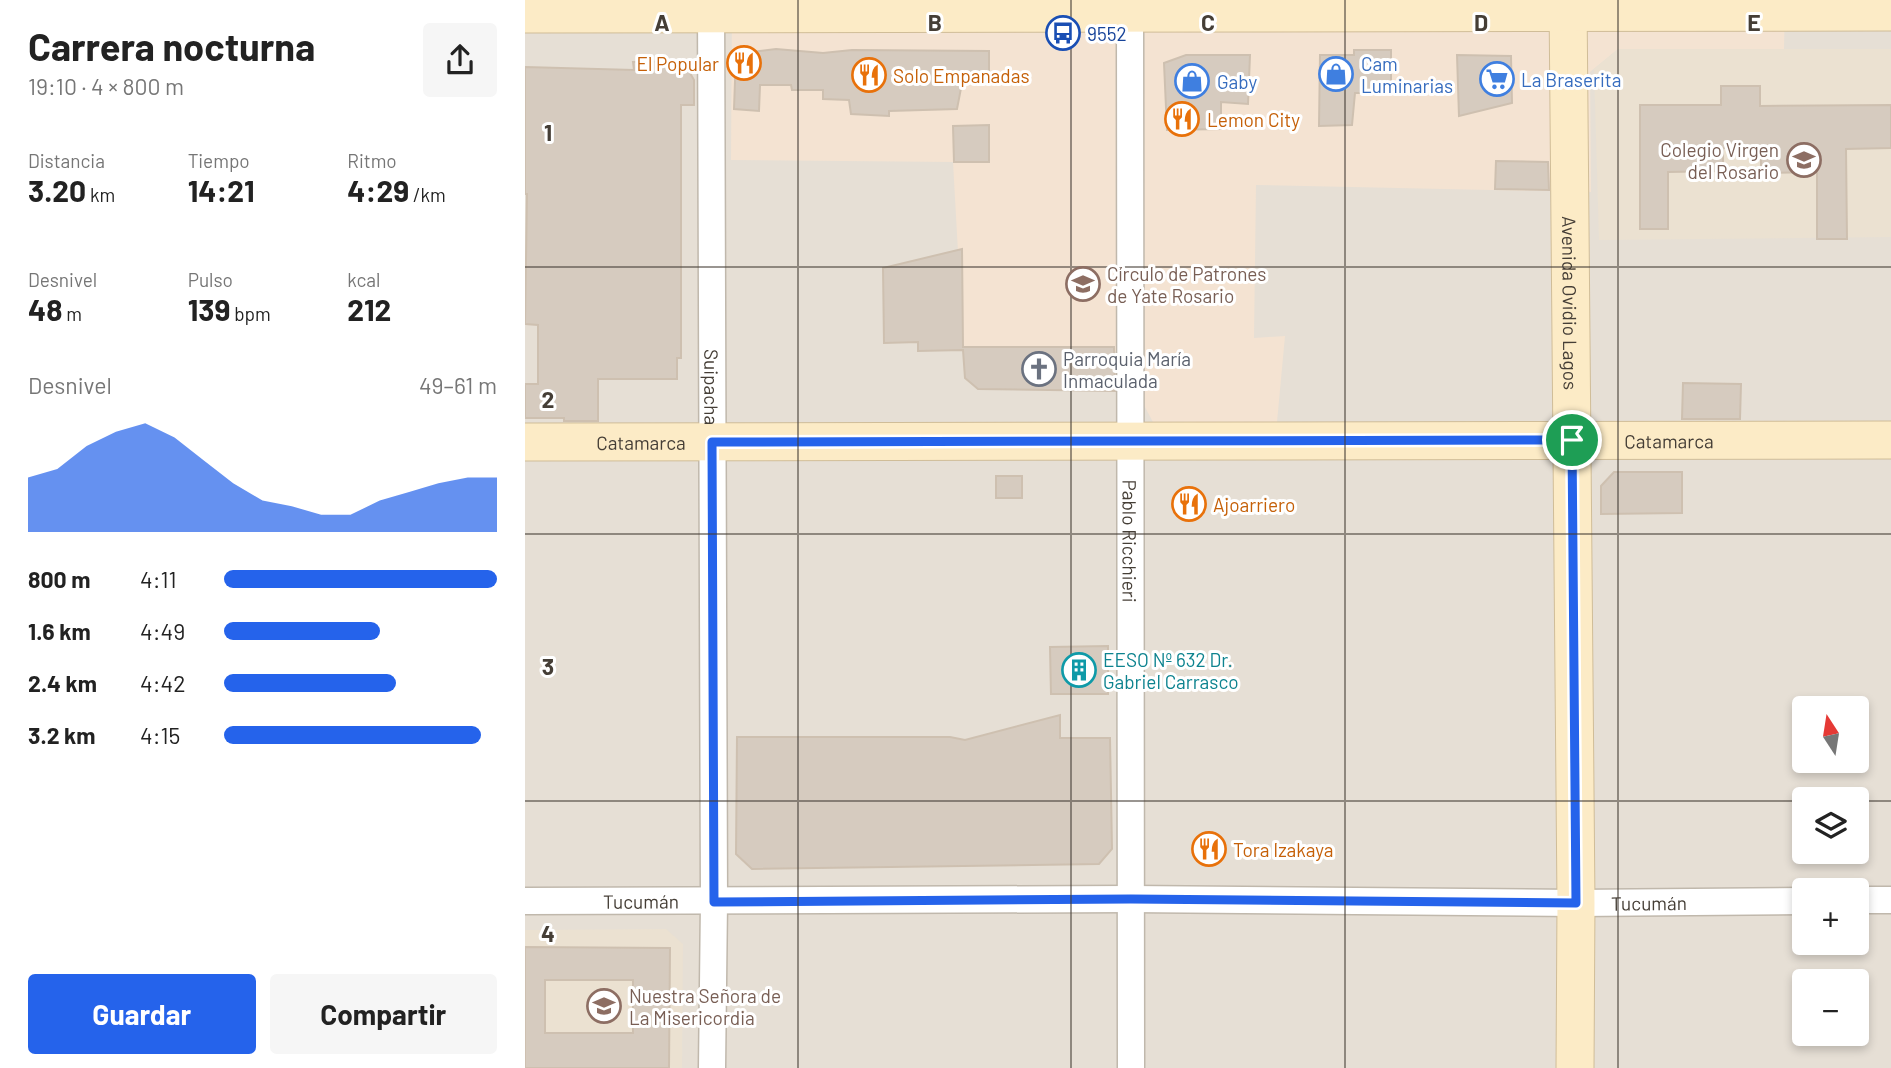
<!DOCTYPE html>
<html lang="es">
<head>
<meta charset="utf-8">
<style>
	:root { --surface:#fff; --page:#f6f6f6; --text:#222; --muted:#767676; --accent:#2563eb }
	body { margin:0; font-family:Barlow,sans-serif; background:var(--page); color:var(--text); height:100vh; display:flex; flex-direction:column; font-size:26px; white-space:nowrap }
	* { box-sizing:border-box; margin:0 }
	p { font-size:23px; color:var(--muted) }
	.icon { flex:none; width:38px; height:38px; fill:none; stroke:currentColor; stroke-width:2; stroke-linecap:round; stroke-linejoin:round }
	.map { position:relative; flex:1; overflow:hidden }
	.sheet { display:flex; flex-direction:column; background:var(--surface); width:525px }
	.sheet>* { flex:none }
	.needle { width:46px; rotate:348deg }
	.buttons { position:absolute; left:1267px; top:696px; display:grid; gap:14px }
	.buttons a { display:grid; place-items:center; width:77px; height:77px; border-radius:7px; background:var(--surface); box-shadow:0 4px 10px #0003; font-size:35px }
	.pin { position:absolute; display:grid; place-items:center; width:60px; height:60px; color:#fff; margin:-30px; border:4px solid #fff; border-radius:50%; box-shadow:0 2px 7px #0007 }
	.round { display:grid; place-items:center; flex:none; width:74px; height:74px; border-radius:7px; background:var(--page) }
	.head { display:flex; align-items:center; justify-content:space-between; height:119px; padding:0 28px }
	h1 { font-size:38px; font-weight:700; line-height:52px }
	.figures { display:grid; grid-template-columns:repeat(3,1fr); gap:10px; height:119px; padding:7px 28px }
	.figures div { display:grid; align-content:center }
	.figures b { font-size:30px; font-weight:700 }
	.figures small { font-size:19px; font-weight:400 }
	.figures p { font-size:19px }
	.chart { height:196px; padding:14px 28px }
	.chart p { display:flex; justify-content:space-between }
	.chart svg { width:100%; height:126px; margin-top:7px; fill:var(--accent); opacity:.7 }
	.button { display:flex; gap:14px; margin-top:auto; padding:14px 28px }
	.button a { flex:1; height:80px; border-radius:7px; background:var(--accent); color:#fff; font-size:28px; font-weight:700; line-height:80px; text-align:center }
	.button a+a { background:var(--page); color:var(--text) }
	ul { padding:0 28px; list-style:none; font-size:23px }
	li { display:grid; grid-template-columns:112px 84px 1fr; align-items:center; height:52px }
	li i { height:18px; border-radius:9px; background:var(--accent) }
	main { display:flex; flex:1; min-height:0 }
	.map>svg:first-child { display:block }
	.residential { fill:#e6dfd5; fill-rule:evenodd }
	.commercial { fill:#f4e3d2 }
	.education { fill:#ebe1d1 }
	.building { fill:#d6cbbf; stroke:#cec0b0; stroke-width:2; fill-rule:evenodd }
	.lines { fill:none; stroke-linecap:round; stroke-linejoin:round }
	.minor-casing { stroke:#c0b8ac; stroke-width:29 }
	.secondary-casing { stroke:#d0bd98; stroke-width:39 }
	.minor { stroke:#fff; stroke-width:26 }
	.secondary { stroke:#fcebc6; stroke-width:37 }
	.route-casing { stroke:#fff; stroke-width:14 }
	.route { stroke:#2563eb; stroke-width:9 }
	.grid { fill:none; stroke:#453e36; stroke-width:2; stroke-opacity:0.55 }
	.labels { text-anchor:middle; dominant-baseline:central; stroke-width:6; stroke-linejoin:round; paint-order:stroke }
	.transit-label { font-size:19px; fill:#164399; stroke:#fff; text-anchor:start }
	.food-label { font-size:19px; fill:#c56008; stroke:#fff; text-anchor:start }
	.shop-label { font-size:19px; fill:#366cbe; stroke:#fff; text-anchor:start }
	.education-label { font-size:19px; fill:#785e54; stroke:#fff; text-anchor:start }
	.street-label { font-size:19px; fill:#453e36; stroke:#fff }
	.worship-label { font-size:19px; fill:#5b616d; stroke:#fff; text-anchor:start }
	.culture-label { font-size:19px; fill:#0d838f; stroke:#fff; text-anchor:start }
	.grid-label { font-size:23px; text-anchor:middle; font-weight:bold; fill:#453e36; stroke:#fff; stroke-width:6; stroke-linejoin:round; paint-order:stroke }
</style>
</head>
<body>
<main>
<section class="sheet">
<div class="head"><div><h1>Carrera nocturna</h1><p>19:10 · 4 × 800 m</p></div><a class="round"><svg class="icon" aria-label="share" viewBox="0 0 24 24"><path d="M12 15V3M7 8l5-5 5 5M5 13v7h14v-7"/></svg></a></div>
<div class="figures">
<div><p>Distancia</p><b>3.20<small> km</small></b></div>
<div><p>Tiempo</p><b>14:21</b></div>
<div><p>Ritmo</p><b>4:29<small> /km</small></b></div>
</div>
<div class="figures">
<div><p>Desnivel</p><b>48<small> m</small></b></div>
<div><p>Pulso</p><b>139<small> bpm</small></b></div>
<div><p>kcal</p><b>212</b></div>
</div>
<div class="chart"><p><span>Desnivel</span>49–61 m</p>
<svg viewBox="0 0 160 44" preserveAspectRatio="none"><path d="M0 44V25L10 22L20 14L30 9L40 6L50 11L60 19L70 27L80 33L90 35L100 38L110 38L120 33L130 30L140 27L150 25L160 25V44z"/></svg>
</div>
<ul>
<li><b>800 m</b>4:11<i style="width:100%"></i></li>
<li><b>1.6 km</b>4:49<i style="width:57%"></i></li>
<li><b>2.4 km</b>4:42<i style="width:63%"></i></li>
<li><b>3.2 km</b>4:15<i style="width:94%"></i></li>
</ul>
<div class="button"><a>Guardar</a><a>Compartir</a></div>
</section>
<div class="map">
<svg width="1366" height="1068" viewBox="0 0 1366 1068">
	<rect width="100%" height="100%" fill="#f2eee6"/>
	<!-- residential -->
	<path class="residential" d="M0,0H1366V1068H0ZM1279,709H1332V761H1279ZM1279,800H1332V852H1279ZM1279,891H1332V943H1279ZM1279,982H1332V1034H1279Z"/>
	<!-- commercial -->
	<path class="commercial" d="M207,0H1260L1259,49H1093L1065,72L1066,192L731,185L729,338L760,336L752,422L629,424L588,347H454L439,359L428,162L206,160Z"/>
	<!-- education -->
	<g class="education">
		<path d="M1093,49H1366V237L1074,240L1069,69Z"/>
		<path d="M141,929L158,944L157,1068H0V930Z"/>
	</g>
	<!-- building -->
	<g class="building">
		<path d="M251,49L298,53L327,50L464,51V83H437L432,109L364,111V116L326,114L324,100L298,99V90H267L266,85H235L234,111L209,109L211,54Z"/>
		<path d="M829,50H866V93H830L827,125L794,126L795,55H829Z"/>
		<path d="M661,55H725L723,104L696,102V129L642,130L639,63Z"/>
		<path d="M932,55L986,56L987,103L934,116Z"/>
		<path d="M153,61L161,66L169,80V105H156V358H152V379H73V421H39V418H0V384H13V325L0,324L2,194H0V67L109,70L108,62Z"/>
		<path d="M1196,86H1235V106L1366,105V148L1321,149L1322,239H1292V172L1236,173V147L1198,148V171L1143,172V229H1115V105H1196Z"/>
		<path d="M464,125V162H429L428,126Z"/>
		<path d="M971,161L1023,162L1024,190L970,189Z"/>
		<path d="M437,249L438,347H589L590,391L453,389L440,378L438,350L393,351V342L359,343L358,268Z"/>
		<path d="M1158,383L1216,384L1215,419H1157Z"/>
		<path d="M1089,472H1157V513L1076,514V486Z"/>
		<rect x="471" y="476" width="26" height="22"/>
		<path d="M583,646V694H526L525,647Z"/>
		<path d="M535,715V738H585L587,849L574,864L227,869L211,854L212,737H425L440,740Z"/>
		<path d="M0,947L145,948L144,1068H0ZM20,980H108V1033H20Z"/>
	</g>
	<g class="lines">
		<!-- minor casing -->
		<g class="minor-casing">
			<g id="minor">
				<path id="s1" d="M186,0L189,902L187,1068"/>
				<path id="s2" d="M605,0L606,1068"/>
				<path d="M1332,900H1366"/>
				<path id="s3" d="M0,901L606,899L1051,903L1279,901"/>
			</g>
		</g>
		<!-- secondary casing -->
		<g class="secondary-casing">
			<g id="secondary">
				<path id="s4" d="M1043,0L1051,903L1050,1068"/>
				<path d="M0,14L1366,12"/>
				<path id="s5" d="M0,442L1366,440"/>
			</g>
		</g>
		<!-- minor -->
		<use href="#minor" class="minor"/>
		<!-- secondary -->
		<use href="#secondary" class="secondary"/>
	</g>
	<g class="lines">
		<!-- route casing -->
		<g class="route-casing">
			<path id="route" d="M1047,440L1051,903L606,899L189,902L187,442Z"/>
		</g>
		<!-- route -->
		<use href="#route" class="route"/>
	</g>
	<!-- grid -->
	<path class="grid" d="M273,0V1068M546,0V1068M820,0V1068M1093,0V1068M0,267H1366M0,534H1366M0,801H1279M1332,801H1366"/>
	<!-- icons -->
	<defs>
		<g id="bus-ring" transform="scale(1.75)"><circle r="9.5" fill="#fff" stroke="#1a4fb4" stroke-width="1.5"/><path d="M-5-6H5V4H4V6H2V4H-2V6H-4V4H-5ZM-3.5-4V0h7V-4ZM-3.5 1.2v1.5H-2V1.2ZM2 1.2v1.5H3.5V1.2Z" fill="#1a4fb4"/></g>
		<g id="restaurant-ring" transform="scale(1.75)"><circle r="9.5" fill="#fff" stroke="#e8710a" stroke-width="1.5"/><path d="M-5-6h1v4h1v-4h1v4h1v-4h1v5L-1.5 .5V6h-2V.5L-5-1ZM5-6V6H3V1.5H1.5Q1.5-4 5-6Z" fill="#e8710a"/></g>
		<g id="shop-ring" transform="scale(1.75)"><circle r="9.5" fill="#fff" stroke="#3f7fe0" stroke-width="1.5"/><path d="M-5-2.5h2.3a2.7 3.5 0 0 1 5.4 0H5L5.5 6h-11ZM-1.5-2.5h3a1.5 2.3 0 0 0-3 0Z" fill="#3f7fe0"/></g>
		<g id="supermarket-ring" transform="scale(1.75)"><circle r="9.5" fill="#fff" stroke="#3f7fe0" stroke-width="1.5"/><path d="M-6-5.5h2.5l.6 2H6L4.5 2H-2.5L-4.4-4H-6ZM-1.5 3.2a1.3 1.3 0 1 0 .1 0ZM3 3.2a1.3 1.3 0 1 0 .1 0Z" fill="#3f7fe0"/></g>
		<g id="university-ring" transform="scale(1.75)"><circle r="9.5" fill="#fff" stroke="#8d6e63" stroke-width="1.5"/><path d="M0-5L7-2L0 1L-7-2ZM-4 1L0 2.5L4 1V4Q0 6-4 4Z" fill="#8d6e63"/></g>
		<g id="church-ring" transform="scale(1.75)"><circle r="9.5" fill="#fff" stroke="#6b7280" stroke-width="1.5"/><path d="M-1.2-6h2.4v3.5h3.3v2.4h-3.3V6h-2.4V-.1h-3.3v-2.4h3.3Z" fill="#6b7280"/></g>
		<g id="building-ring" transform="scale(1.75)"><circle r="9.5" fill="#fff" stroke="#0f9aa8" stroke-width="1.5"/><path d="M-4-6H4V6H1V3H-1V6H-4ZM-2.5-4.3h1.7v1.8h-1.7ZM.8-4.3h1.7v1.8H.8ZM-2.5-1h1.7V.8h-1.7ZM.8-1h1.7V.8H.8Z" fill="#0f9aa8"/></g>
		<g id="school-ring" transform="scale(1.75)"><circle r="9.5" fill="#fff" stroke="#8d6e63" stroke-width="1.5"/><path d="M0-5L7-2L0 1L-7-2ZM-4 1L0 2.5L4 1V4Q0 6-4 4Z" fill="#8d6e63"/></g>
	</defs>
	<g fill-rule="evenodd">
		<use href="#bus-ring" x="538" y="33"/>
		<use href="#restaurant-ring" x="219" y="63"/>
		<use href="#shop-ring" x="811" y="74"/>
		<use href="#restaurant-ring" x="344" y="75"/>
		<use href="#supermarket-ring" x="972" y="79"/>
		<use href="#shop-ring" x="667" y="81"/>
		<use href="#restaurant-ring" x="657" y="119"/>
		<use href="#university-ring" x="1279" y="160"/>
		<use href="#university-ring" x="558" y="284"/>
		<use href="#church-ring" x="514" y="369"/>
		<use href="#restaurant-ring" x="664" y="504"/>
		<use href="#building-ring" x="554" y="670"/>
		<use href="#restaurant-ring" x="684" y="849"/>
		<use href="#school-ring" x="79" y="1006"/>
	</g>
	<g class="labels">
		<!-- transit labels -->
		<g class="transit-label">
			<text x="562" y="33">9552</text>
		</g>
		<!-- food labels -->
		<g class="food-label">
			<text x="194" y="63" text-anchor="end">El Popular</text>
			<text x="368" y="75">Solo Empanadas</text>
			<text x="682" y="119">Lemon City</text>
			<text x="688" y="504">Ajoarriero</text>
			<text x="708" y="849">Tora Izakaya</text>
		</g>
		<!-- shop labels -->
		<g class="shop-label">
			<text x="836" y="63">Cam<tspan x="836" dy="22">Luminarias</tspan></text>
			<text x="996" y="79">La Braserita</text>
			<text x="692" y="81">Gaby</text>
		</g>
		<!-- education labels -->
		<g class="education-label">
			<text x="1254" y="149" text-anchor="end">Colegio Virgen<tspan x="1254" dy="22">del Rosario</tspan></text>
			<text x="582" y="273">Círculo de Patrones<tspan x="582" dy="22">de Yate Rosario</tspan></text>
			<text x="104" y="995">Nuestra Señora de<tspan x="104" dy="22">La Misericordia</tspan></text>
		</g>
		<!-- street labels -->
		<g class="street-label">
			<text stroke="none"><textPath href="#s4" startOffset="303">Avenida Ovidio Lagos</textPath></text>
			<text stroke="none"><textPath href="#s1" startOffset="387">Suipacha</textPath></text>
			<text stroke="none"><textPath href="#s5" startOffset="1144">Catamarca</textPath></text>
			<text stroke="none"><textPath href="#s5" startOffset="116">Catamarca</textPath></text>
			<text stroke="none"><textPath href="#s2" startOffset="541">Pablo Ricchieri</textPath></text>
			<text stroke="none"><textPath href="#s3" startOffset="116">Tucumán</textPath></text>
			<text stroke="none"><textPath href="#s3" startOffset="1124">Tucumán</textPath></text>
		</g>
		<!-- worship labels -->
		<g class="worship-label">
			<text x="538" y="358">Parroquia María<tspan x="538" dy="22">Inmaculada</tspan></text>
		</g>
		<!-- culture labels -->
		<g class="culture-label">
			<text x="578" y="659">EESO Nº 632 Dr.<tspan x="578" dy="22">Gabriel Carrasco</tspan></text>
		</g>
	</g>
	<g class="grid-label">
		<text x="137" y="31">A</text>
		<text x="410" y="31">B</text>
		<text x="683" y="31">C</text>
		<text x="956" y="31">D</text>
		<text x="1229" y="31">E</text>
		<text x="23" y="141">1</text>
		<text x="23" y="408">2</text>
		<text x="23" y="675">3</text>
		<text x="23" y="942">4</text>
	</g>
</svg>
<div class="buttons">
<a><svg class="needle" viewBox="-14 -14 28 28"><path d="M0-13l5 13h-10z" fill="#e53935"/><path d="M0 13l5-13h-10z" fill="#767676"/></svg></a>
<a><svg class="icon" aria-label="layers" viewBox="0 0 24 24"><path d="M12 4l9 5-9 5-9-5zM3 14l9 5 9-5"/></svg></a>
<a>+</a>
<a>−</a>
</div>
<div class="pin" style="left:1047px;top:440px;background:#1e9e55"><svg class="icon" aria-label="arrive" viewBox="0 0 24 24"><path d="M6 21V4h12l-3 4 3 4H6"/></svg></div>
</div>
</main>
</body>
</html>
